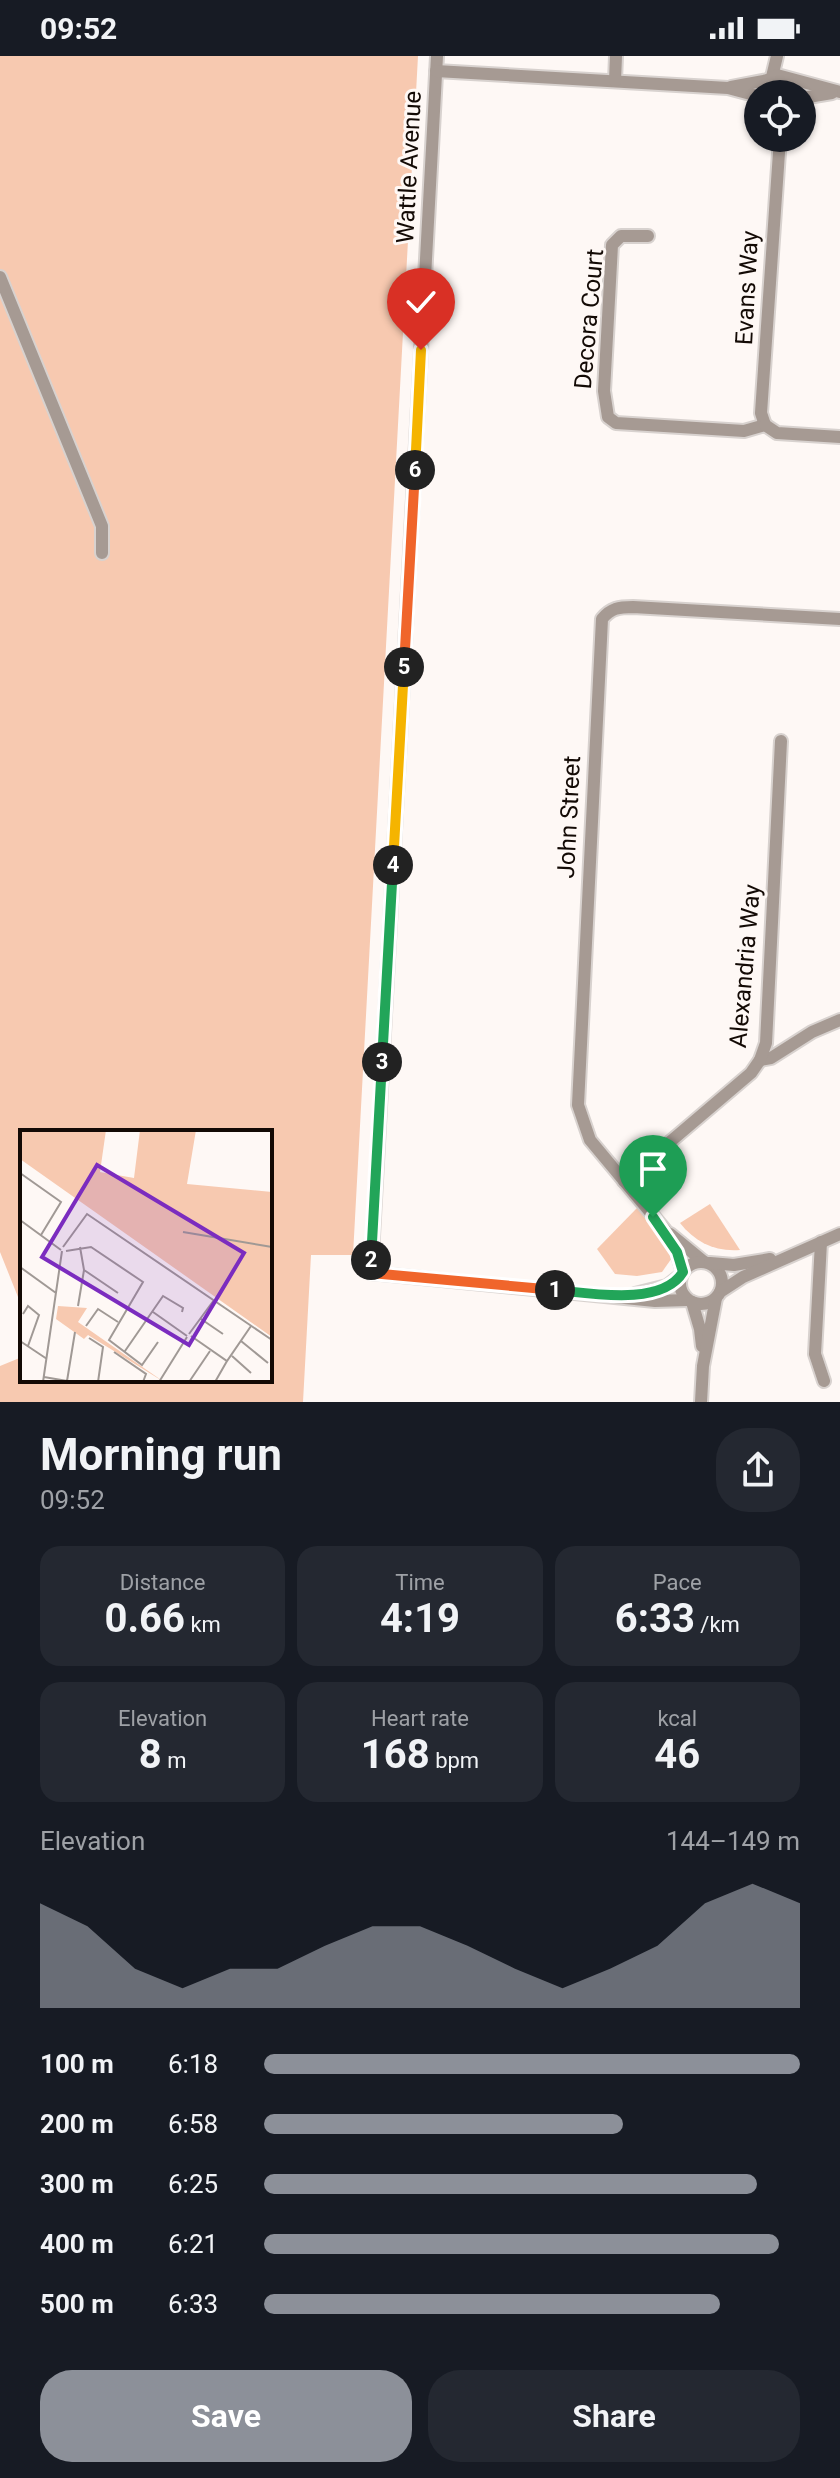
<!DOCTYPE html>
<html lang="en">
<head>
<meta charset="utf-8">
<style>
	:root { --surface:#171b24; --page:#242831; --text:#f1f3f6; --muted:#9ea1a6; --accent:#8c9099 }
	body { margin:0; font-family:Roboto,sans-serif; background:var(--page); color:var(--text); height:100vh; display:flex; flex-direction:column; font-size:30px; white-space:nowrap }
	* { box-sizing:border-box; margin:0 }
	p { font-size:26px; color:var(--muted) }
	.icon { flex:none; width:44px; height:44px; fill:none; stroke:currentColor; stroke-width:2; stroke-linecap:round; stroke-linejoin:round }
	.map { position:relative; height:1346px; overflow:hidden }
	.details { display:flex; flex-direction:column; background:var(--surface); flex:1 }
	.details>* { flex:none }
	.controls { position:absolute; left:744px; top:24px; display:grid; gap:16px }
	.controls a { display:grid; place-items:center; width:72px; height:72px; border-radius:50%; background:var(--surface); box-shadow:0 2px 6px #0004; font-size:40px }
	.pin { position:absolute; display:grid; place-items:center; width:68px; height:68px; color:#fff; margin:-82px -34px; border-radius:50% 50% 50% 0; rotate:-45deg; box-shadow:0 0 8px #0007 }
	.pin .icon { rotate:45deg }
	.km { position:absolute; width:40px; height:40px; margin:-20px; border-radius:50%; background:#222; color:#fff; font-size:22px; line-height:40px; text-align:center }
	.round { display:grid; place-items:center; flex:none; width:84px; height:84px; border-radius:32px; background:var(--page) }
	.summary { display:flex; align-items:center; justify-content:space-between; height:136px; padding:0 40px }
	h1 { font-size:44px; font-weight:700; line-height:60px }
	.stats { display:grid; grid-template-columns:repeat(3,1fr); gap:12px; height:136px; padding:8px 40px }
	.stats div { display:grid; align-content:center; border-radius:20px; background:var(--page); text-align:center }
	.stats b { font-size:40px; font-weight:700 }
	.stats small { font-size:22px; font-weight:400 }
	.stats p { font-size:22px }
	.chart { height:224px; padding:16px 40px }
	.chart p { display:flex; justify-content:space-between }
	.chart svg { width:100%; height:144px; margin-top:8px; fill:var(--accent); opacity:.7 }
	.primary-button { display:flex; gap:16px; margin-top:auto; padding:16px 40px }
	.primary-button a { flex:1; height:92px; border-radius:32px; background:var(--accent); color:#fff; font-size:32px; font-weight:700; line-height:92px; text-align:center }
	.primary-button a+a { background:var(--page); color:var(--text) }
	ul { padding:0 40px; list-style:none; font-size:26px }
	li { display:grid; grid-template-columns:128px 96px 1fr; align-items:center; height:60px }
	li i { height:20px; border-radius:10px; background:var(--accent) }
	.status { display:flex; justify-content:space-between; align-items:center; height:56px; padding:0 40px; background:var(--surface); direction:ltr }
	.status svg { height:22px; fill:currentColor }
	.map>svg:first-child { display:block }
	.green { fill:#f7c9b0 }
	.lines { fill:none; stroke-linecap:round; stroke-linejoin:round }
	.minor-casing { stroke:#d8d2cf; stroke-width:16 }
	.minor { stroke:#a69a93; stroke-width:12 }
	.split-1-casing { stroke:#fff; stroke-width:16 }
	.split-2-casing { stroke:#fff; stroke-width:16 }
	.split-3-casing { stroke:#fff; stroke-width:16 }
	.split-4-casing { stroke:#fff; stroke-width:16 }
	.split-5-casing { stroke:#fff; stroke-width:16 }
	.split-6-casing { stroke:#fff; stroke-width:16 }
	.split-7-casing { stroke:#fff; stroke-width:16 }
	.split-1 { stroke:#22a559; stroke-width:10 }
	.split-2 { stroke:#f0652b; stroke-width:10 }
	.split-3 { stroke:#22a559; stroke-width:10 }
	.split-4 { stroke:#22a559; stroke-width:10 }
	.split-5 { stroke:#f5b400; stroke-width:10 }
	.split-6 { stroke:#f0652b; stroke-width:10 }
	.split-7 { stroke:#f5b400; stroke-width:10 }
	.labels { text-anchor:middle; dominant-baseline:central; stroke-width:6; stroke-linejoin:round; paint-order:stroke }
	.street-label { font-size:24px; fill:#130a05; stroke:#fef8f5 }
	.inset-road { fill:none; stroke:#a09995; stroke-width:2 }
	.view { fill:#7b2cbf; fill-opacity:0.15; stroke:#7b2cbf; stroke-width:4 }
	.inset-edge { fill:none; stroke:#130a05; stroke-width:4 }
</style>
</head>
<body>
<div class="status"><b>09:52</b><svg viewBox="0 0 49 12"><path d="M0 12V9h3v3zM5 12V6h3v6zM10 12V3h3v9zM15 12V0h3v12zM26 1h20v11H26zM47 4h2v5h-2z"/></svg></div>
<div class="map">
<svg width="840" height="1346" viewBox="0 0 840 1346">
	<rect width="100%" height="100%" fill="#fef8f5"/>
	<!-- green -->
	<g class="green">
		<path d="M0,0H418L353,1199H311L303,1346H0V1310L22,1301V1324H270V1076H22V1251L0,1196Z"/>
		<path d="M710,1148L740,1194C715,1196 695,1186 680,1167Z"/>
		<path d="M637,1152L674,1199L662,1216L637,1220L615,1218L597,1193Z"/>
	</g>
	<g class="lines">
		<!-- minor casing -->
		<g class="minor-casing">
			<g id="minor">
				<path d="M437,0L371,1217L655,1245L688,1244"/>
				<path d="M436,15L728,32L758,40"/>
				<path d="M772,21L777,0"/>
				<path d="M615,25L616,0"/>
				<path d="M731,31L768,24"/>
				<path d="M766,38L768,24L777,19L840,36"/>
				<path d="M802,42L832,37"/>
				<path d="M648,180H621L612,189L604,335L608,361L616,367L744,375L765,369"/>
				<path d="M0,221L102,470V497"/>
				<path d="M765,369L761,357L780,82"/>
				<path d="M765,369L777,377L840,381"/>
				<path d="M760,1004L771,1002L812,976L840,964"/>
				<path d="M624,1125L751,1017L760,1004L766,987L781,685"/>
				<path d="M670,1178L704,1206"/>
				<path d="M821,1186L815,1298L824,1325"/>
				<circle cx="701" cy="1227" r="21"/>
				<path d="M710,1207L734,1209L770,1203"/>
				<path d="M683,1216L677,1196L665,1174L590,1084L578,1049L602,563C611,552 619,551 633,551L840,563"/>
				<path d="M720,1236L743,1221L840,1178"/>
				<path d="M635,1238L667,1230L680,1220"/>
				<path d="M692,1246L700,1273L702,1290"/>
				<path d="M701,1346L703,1310L716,1242"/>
			</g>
		</g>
		<!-- minor -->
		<use href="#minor" class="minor"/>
	</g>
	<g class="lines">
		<!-- split-1 casing -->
		<g class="split-1-casing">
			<path id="split-1" d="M555,1234C589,1237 662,1251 683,1216L677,1196L653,1161"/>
		</g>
		<!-- split-2 casing -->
		<g class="split-2-casing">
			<path id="split-2" d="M371,1204V1217L555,1234"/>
		</g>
		<!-- split-3 casing -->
		<g class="split-3-casing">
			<path id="split-3" d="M371,1204L382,1006"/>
		</g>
		<!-- split-4 casing -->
		<g class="split-4-casing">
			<path id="split-4" d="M382,1006L393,809"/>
		</g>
		<!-- split-5 casing -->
		<g class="split-5-casing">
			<path id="split-5" d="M393,809L404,611"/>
		</g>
		<!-- split-6 casing -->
		<g class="split-6-casing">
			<path id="split-6" d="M404,611L415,414"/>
		</g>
		<!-- split-7 casing -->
		<g class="split-7-casing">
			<path id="split-7" d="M415,414L421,294"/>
		</g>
		<!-- split-1 -->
		<use href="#split-1" class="split-1"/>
		<!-- split-2 -->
		<use href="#split-2" class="split-2"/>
		<!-- split-3 -->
		<use href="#split-3" class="split-3"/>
		<!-- split-4 -->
		<use href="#split-4" class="split-4"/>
		<!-- split-5 -->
		<use href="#split-5" class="split-5"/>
		<!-- split-6 -->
		<use href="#split-6" class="split-6"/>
		<!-- split-7 -->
		<use href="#split-7" class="split-7"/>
	</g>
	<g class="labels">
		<!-- street labels -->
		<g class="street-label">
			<text transform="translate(409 111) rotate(-87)">Wattle Avenue</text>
			<text transform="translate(747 232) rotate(-87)">Evans Way</text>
			<text transform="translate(589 263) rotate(-85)">Decora Court</text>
			<text transform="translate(569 761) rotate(-87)">John Street</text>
			<text transform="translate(745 910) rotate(-85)">Alexandria Way</text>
		</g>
	</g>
	<!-- overview -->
	<g transform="translate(20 1074)">
		<rect width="252" height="252" fill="#fef8f5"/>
		<path d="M0,0H86L80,42L114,48L120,0H176L167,54L252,62V207L0,29ZM38,176L67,178L58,192L144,252L68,205L64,209L36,189Z" fill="#f7c9b0"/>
		<path class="inset-road" d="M0,43L41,72L21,105M0,90L41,120M163,102L252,117M43,117L67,84L252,210M60,117L64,140L98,163M46,121L71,117L123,152L89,210L122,235L138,212M0,137L36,163M58,176L64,140M133,182L167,206M3,184L8,176L19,185L8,216M181,189L203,204M66,196L78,179L98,192M169,204L194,170M171,206L207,231L231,196M69,208L83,217L78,252M0,211L27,229M221,211L248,233M105,221L143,166L163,178L162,182M94,222L126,244L123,252M212,226L231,243M24,247L53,252M47,251L55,202M23,252L42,121M139,252L167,207M169,252L190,221M195,252L207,231"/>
		<path class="view" d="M77,35L224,123L169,215L22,127Z"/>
		<rect width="252" height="252" class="inset-edge"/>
	</g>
</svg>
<div class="controls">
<a><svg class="icon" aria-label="locate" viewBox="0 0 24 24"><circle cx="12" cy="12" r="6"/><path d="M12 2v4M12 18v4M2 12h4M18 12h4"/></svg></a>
</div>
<div class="pin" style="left:653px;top:1161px;background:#1e9e55"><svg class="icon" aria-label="arrive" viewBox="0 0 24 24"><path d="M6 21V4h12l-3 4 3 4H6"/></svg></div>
<div class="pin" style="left:421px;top:294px;background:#d93025"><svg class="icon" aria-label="check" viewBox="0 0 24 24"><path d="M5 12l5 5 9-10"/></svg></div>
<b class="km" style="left:555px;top:1234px">1</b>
<b class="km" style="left:371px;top:1204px">2</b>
<b class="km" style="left:382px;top:1006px">3</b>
<b class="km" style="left:393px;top:809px">4</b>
<b class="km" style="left:404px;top:611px">5</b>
<b class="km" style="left:415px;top:414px">6</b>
</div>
<section class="details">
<div class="summary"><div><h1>Morning run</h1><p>09:52</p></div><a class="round"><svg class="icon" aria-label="share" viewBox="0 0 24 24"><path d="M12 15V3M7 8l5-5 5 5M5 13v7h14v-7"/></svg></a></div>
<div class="stats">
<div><p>Distance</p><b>0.66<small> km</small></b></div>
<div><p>Time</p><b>4:19</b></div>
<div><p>Pace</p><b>6:33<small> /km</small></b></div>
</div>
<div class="stats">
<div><p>Elevation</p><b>8<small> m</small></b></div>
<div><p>Heart rate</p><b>168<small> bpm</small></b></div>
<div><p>kcal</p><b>46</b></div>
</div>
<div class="chart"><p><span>Elevation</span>144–149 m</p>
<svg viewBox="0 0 160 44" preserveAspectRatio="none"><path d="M0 44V12L10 19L20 32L30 38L40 32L50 32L60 25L70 19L80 19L90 25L100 32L110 38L120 32L130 25L140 12L150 6L160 12V44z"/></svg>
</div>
<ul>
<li><b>100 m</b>6:18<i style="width:100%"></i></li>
<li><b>200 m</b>6:58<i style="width:67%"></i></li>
<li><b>300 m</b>6:25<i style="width:92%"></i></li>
<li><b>400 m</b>6:21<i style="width:96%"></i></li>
<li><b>500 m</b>6:33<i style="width:85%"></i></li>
</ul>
<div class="primary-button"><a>Save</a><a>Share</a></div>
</section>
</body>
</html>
